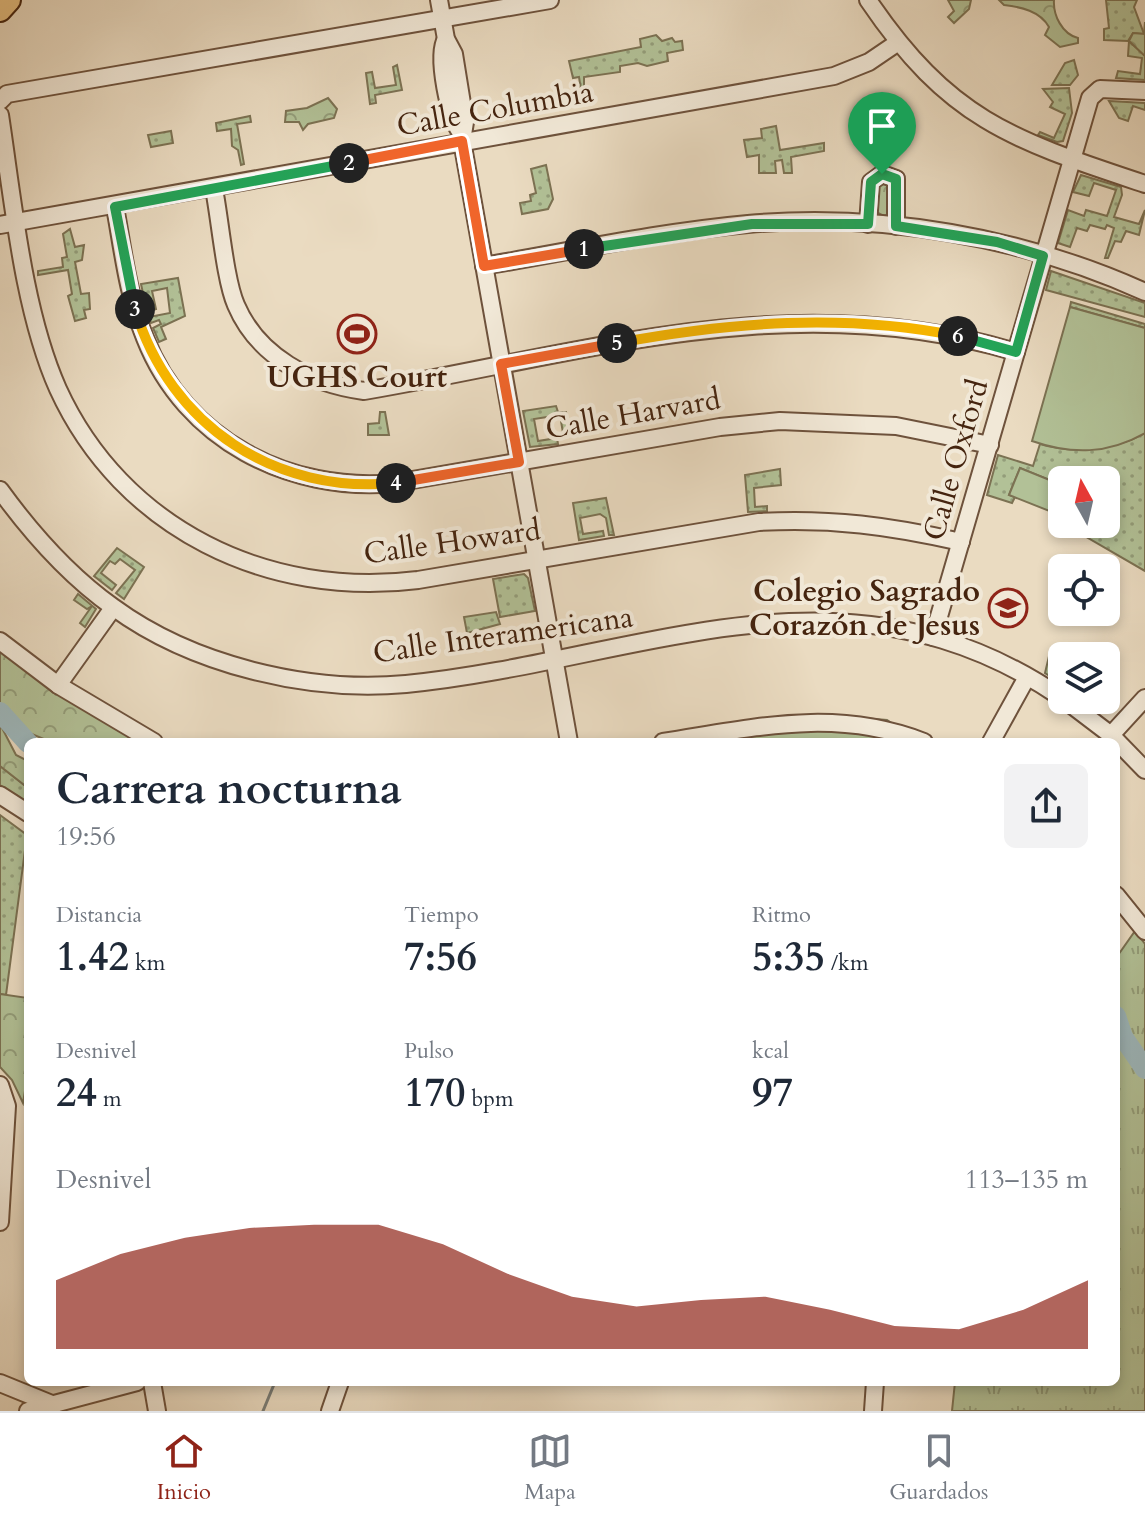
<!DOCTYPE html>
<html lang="es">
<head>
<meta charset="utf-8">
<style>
	:root { --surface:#fff; --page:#f2f2f3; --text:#1f2937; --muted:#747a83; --line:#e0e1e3; --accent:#8f2418 }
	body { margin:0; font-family:Cardo,serif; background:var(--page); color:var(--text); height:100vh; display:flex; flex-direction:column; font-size:30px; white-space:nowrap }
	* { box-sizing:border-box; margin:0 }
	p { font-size:26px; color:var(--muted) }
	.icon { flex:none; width:44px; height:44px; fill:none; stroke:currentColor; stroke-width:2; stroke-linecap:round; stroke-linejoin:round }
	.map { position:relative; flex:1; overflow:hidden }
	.details { position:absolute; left:24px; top:738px; width:1096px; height:648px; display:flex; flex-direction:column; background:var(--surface); border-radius:12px; box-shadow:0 4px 12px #0003 }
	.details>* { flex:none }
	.needle { width:52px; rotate:352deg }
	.controls { position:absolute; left:1048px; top:466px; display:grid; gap:16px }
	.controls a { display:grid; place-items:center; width:72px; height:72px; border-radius:12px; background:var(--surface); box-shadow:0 4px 12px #0003; font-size:40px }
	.pin { position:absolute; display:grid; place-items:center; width:68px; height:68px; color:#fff; margin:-82px -34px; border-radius:50% 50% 50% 0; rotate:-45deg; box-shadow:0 0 8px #0007 }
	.pin .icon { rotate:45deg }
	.km { position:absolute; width:40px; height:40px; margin:-20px; border-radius:50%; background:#222; color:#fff; font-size:22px; line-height:40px; text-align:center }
	.round { display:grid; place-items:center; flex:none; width:84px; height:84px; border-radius:12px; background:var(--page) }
	.headline { display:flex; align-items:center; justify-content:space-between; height:136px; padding:0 32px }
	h1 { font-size:44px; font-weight:800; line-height:60px }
	.metrics { display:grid; grid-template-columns:repeat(3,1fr); gap:12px; height:136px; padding:8px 32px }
	.metrics div { display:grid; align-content:center }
	.metrics b { font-size:40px; font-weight:800 }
	.metrics small { font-size:22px; font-weight:400 }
	.metrics p { font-size:22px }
	.chart { height:224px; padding:16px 32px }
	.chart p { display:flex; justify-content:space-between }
	.chart svg { width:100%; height:144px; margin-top:8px; fill:var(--accent); opacity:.7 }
	.menu { display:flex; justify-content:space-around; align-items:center; height:112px; border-top:2px solid var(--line); background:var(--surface); font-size:22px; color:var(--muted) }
	.menu a { display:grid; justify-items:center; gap:4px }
	.menu .active { color:var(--accent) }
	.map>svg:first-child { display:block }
	.grass { fill:url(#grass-dots); stroke:#7c7253; stroke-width:2 }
	.forest { fill:url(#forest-crowns); stroke:#7c7253; stroke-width:2 }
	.park { fill:url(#park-tufts); stroke:#7c7253; stroke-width:2 }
	.pitch { fill:#b2c197; stroke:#7c7253; stroke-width:2 }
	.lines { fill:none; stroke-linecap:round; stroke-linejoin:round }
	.stream { stroke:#7a7d77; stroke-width:3 }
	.river { stroke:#9db8bd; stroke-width:20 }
	.minor-casing { stroke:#6e523c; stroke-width:20 }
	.highway-casing { stroke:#45240f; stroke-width:26 }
	.minor { stroke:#f1e8d7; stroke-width:16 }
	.highway { stroke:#e5be80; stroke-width:22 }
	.split-1-casing { stroke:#fff; stroke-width:16 }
	.split-2-casing { stroke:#fff; stroke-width:16 }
	.split-3-casing { stroke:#fff; stroke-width:16 }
	.split-4-casing { stroke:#fff; stroke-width:16 }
	.split-5-casing { stroke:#fff; stroke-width:16 }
	.split-6-casing { stroke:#fff; stroke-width:16 }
	.split-7-casing { stroke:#fff; stroke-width:16 }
	.split-1 { stroke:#22a559; stroke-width:10 }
	.split-2 { stroke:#f0652b; stroke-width:10 }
	.split-3 { stroke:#22a559; stroke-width:10 }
	.split-4 { stroke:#f5b400; stroke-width:10 }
	.split-5 { stroke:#f0652b; stroke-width:10 }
	.split-6 { stroke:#f5b400; stroke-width:10 }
	.split-7 { stroke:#22a559; stroke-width:10 }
	.labels { text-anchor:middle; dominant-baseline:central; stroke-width:8; stroke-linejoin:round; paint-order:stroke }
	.street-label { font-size:30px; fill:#45240f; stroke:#f1e8d7 }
	.poi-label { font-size:30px; font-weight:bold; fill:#45240f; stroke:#f1e8d7 }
</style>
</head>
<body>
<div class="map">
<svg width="1145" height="1411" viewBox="0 0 1145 1411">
	<defs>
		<pattern id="grass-dots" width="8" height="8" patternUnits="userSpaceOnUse" patternTransform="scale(2)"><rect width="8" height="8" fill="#b2c197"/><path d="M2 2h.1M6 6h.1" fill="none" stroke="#939d7a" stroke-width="1.8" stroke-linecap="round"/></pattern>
		<pattern id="forest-crowns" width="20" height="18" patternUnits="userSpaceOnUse" patternTransform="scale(2)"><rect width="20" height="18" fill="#b2c197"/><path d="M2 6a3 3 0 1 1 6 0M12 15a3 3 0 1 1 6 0" fill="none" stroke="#939d7a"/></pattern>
		<pattern id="park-tufts" width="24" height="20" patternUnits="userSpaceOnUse" patternTransform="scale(2)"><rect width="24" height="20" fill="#b2c197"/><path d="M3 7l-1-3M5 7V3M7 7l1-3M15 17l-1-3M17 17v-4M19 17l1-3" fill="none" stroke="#939d7a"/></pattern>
	</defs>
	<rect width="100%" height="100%" fill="#eadbc1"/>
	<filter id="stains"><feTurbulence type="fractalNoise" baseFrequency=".0025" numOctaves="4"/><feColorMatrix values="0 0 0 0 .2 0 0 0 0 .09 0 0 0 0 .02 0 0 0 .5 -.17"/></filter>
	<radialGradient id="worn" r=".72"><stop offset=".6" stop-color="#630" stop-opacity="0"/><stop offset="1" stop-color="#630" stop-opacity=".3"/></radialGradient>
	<!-- grass -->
	<g class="grass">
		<path d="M1106,0H1137L1134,7L1144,34L1133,33L1128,41L1104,40V29L1109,28Z"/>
		<path d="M656,35L662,41L672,38L675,42L682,41L683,50L667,53L668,61L647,66L638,63L620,66V72L584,77V89L581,90L579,77L573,78L569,61L641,47L640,39Z"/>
		<path d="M1129,41L1145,56V80L1116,78L1118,71L1140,74L1142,58L1128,56Z"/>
		<path d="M1074,60L1078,75L1070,85H1052L1065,63Z"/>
		<path d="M397,65L402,90L375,95L376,103L370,104L366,73L372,72L375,88L396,85L393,67Z"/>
		<path d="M1069,88L1072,113L1063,141L1057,142L1038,135L1040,132L1054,138L1065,114L1050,107L1053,102L1043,89Z"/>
		<path d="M1109,101L1145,103V110L1133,106L1128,121L1119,118Z"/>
		<path d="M250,116L251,122L237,124L244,164L241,165L238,150L232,146L231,129L217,131L216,123Z"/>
		<path d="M776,126L780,150L824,143V151L791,157L792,173H784L782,160L775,161L776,173H759V155L747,157L744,140L762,138L761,129Z"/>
		<path d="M171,131L173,143L151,147L148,135Z"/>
		<path d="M546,165L553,199L548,209L522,214L520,203L531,201L530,195L536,193L531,169Z"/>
		<path d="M1081,175L1121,187L1122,195L1114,217L1139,224L1145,210L1139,235L1126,231L1121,242L1115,241L1108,258H1105L1114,228L1107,225L1105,229L1090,225L1087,231L1077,228L1070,247L1058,243L1068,210L1084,216L1086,210L1107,216L1116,190L1094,183L1089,196L1073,192Z"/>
		<path d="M70,229L75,247L84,245L82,260L75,262L81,294L89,293L90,309L84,310L86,318L75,321L68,296L72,294L68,270L38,275V271L63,267L62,258L67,257L63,234Z"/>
		<path d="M1051,271L1145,303V317L1046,290Z"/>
		<path d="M178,278L185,316L161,327L166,339L159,342L153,328L161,324L159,320L151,323L149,317L170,313L167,288L152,291L156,309L147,312L141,284Z"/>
		<path d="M1071,302L1145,324V328L1070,307Z"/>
		<path d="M556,406L558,412H566L570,433H563L560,415L534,419L538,441L557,438L558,444L530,447L523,411Z"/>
		<path d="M380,412H385L389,435H368V424L379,423Z"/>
		<path d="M1145,433V571L1064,524H1106V480H1062V485L1020,468L1009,495L1015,497L1012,503L987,495L998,455L1033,466L1040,444C1072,454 1115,450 1145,433Z"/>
		<path d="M780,469L781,485L754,488L755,507L767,506V511L748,512L745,475Z"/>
		<path d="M606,498L614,535H609L606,518L600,514L580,518L583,534L603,531L604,536L579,540L573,503Z"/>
		<path d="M117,548L144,567L124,599L116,593L135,570L120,559L115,564L110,561L101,573L116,585L112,590L94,576Z"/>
		<path d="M524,574L528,578L535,611L500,617L493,579Z"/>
		<path d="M78,594L96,609L85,627L80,623L92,606L87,609L74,600Z"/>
		<path d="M496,612L500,624L467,633L464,617Z"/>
		<path d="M1089,650V656H1062V684L1045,673L1050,652Z"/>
		<path d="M0,766L28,788V805L0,785Z"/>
		<path d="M0,815L27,835L6,995L0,994Z"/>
	</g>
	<!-- forest -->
	<g class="forest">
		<path d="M948,0H971L969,9L954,23L948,17L954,11Z"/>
		<path d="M999,0H1054C1053,15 1062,34 1078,38V43L1060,47L1045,35L1049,27C1040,11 1021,7 1004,5Z"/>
		<path d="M1145,22V56L1129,41L1133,33L1144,34Z"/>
		<path d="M328,98L337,109L334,118L308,124L303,130L299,122H285L286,111L307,108Z"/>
		<path d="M882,184L888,185L889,214L884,216L875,211L878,186Z"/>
		<path d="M0,645L151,742H51L17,728L0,709Z"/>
		<path d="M825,715L887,720L919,742H676Z"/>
		<path d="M0,724L16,755L28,761V788L0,766Z"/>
		<path d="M0,994L28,998V1073L23,1103L12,1080L0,1067Z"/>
	</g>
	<!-- park -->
	<path class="park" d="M1135,931L1145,944V1411H952L955,1382H1116V958Z"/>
	<!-- pitch -->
	<g class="pitch">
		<path d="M1070,307L1145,328V433C1108,454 1072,455 1032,441Z"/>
		<path d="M1020,468L1062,485L1052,512L1009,495Z"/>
	</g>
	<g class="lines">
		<!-- stream -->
		<path class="stream" d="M263,1411L275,1382"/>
		<!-- river -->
		<g class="river">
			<path d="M0,712L28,743"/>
			<path d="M1116,1016L1123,1037L1145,1069"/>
		</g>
		<!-- minor casing -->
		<g class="minor-casing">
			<g id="minor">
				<path d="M439,0L446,39L454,54L465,122L462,141L569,742"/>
				<path d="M868,0C950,121 1013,140 1145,184"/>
				<path d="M446,39C436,55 449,121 462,134"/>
				<path d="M0,101L7,94L550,0"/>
				<path d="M0,115C13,200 23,311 58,389C122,529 268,599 418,580L759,522C831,518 891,526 961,542"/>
				<path d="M214,189C220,219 225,280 236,305C258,357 311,384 364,391C586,353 792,285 1016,352"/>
				<path d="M115,207C123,251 128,296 145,338C185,440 289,493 395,483L720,427L780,421L896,426L990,445"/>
				<path d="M868,224L871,182L882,174L896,179V226"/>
				<path d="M0,225L834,76L869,62L897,43"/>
				<path d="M484,266C572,251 660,232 748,224C880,212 1024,237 1145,292"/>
				<path d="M0,490C32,534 68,575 113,607C192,665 308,693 406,684C639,661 843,548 1062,698"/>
				<path d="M933,637L1090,98L1100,89L1145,91"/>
				<path d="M0,641L58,685L154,742"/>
				<path d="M58,685L113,608"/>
				<path d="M1065,700L1111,735L1145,770"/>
				<path d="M1111,735L1145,698"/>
				<path d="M663,742C754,728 834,707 924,742"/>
				<path d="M991,742L1027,677"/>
				<path d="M0,795L28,813"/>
				<path d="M1116,895L1145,931"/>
				<path d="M0,1085L7,1106L0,1222"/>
				<path d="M152,1382L157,1411"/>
				<path d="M0,1383L54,1405"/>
				<path d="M28,1411L137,1382"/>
				<path d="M330,1411L340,1382"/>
				<path d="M873,1411L875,1382"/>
			</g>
		</g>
		<!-- highway casing -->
		<g class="highway-casing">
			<path id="highway" d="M0,10L9,0"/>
		</g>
		<!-- minor -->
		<use href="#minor" class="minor"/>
		<!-- highway -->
		<use href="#highway" class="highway"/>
	</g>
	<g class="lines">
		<!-- split-1 casing -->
		<g class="split-1-casing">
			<path id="split-1" d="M584,249L752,224H868L871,182L882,174"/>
		</g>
		<!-- split-2 casing -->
		<g class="split-2-casing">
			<path id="split-2" d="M349,163L462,141L484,266L584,249"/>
		</g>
		<!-- split-3 casing -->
		<g class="split-3-casing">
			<path id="split-3" d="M135,309L115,207L349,163"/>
		</g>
		<!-- split-4 casing -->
		<g class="split-4-casing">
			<path id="split-4" d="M135,309C170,426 276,495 396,483"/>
		</g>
		<!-- split-5 casing -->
		<g class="split-5-casing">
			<path id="split-5" d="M396,483L519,462L501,364L617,343"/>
		</g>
		<!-- split-6 casing -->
		<g class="split-6-casing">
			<path id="split-6" d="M617,343C731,322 844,313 958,336"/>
		</g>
		<!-- split-7 casing -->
		<g class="split-7-casing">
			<path id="split-7" d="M882,174L896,179V226L997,242L1043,256L1016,352L958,336"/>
		</g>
		<!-- split-1 -->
		<use href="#split-1" class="split-1"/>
		<!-- split-2 -->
		<use href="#split-2" class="split-2"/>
		<!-- split-3 -->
		<use href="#split-3" class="split-3"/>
		<!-- split-4 -->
		<use href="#split-4" class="split-4"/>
		<!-- split-5 -->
		<use href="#split-5" class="split-5"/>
		<!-- split-6 -->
		<use href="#split-6" class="split-6"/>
		<!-- split-7 -->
		<use href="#split-7" class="split-7"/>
	</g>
	<!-- icons -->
	<defs>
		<g id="stadium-ring" transform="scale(2)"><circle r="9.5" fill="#f1e8d7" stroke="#8f2418" stroke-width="1.5"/><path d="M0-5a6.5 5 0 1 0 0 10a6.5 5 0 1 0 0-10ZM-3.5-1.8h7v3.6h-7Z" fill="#8f2418"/></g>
		<g id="school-ring" transform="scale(2)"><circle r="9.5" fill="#f1e8d7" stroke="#8f2418" stroke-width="1.5"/><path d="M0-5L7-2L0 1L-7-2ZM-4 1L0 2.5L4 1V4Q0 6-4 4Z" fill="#8f2418"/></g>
	</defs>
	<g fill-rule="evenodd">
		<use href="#stadium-ring" x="357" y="334"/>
		<use href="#school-ring" x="1008" y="608"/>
	</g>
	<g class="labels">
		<!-- street labels -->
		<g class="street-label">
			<text transform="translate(495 109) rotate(-10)">Calle Columbia</text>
			<text transform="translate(633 414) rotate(-10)">Calle Harvard</text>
			<text transform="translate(956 460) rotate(-74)">Calle Oxford</text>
			<text transform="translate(452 542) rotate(-8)">Calle Howard</text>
			<text transform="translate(503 635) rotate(-8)">Calle Interamericana</text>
		</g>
		<!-- poi labels -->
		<g class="poi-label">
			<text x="357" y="377">UGHS Court</text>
			<text x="980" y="591" text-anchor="end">Colegio Sagrado<tspan x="980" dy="34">Corazón de Jesus</tspan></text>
		</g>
	</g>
	<rect width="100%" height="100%" filter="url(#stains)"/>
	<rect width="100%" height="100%" fill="url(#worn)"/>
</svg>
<div class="controls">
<a><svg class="needle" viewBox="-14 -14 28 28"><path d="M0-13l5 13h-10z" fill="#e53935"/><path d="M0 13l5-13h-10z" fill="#747a83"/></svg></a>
<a><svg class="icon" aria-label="locate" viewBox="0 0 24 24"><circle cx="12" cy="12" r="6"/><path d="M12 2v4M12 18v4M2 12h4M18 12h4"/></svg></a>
<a><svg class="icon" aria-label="layers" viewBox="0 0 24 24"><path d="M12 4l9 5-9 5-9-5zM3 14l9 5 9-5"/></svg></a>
</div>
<div class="pin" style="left:882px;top:174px;background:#1e9e55"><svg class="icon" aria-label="arrive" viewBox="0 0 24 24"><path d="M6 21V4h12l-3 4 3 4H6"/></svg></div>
<b class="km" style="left:584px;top:249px">1</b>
<b class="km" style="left:349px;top:163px">2</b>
<b class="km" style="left:135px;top:309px">3</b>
<b class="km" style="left:396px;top:483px">4</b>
<b class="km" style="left:617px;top:343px">5</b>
<b class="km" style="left:958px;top:336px">6</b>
<section class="details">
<div class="headline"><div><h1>Carrera nocturna</h1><p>19:56</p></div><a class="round"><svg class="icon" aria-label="share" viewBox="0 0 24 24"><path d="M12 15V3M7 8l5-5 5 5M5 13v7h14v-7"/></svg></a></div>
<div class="metrics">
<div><p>Distancia</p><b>1.42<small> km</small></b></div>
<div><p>Tiempo</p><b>7:56</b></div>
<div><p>Ritmo</p><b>5:35<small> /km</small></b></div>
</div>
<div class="metrics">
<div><p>Desnivel</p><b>24<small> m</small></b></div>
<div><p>Pulso</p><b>170<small> bpm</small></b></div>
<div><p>kcal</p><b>97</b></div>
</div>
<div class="chart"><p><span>Desnivel</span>113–135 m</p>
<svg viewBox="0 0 160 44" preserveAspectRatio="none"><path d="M0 44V23L10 15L20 10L30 7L40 6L50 6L60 12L70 21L80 28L90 31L100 29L110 28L120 32L130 37L140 38L150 32L160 23V44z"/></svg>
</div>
</section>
</div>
<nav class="menu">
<a class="active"><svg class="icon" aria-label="home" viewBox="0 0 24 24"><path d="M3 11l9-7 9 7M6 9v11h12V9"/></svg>Inicio</a>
<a><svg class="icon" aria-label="map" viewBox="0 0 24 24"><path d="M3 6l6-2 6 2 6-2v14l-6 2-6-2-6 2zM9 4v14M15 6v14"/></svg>Mapa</a>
<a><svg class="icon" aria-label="saved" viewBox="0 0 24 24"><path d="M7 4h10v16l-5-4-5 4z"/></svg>Guardados</a>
</nav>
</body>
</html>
